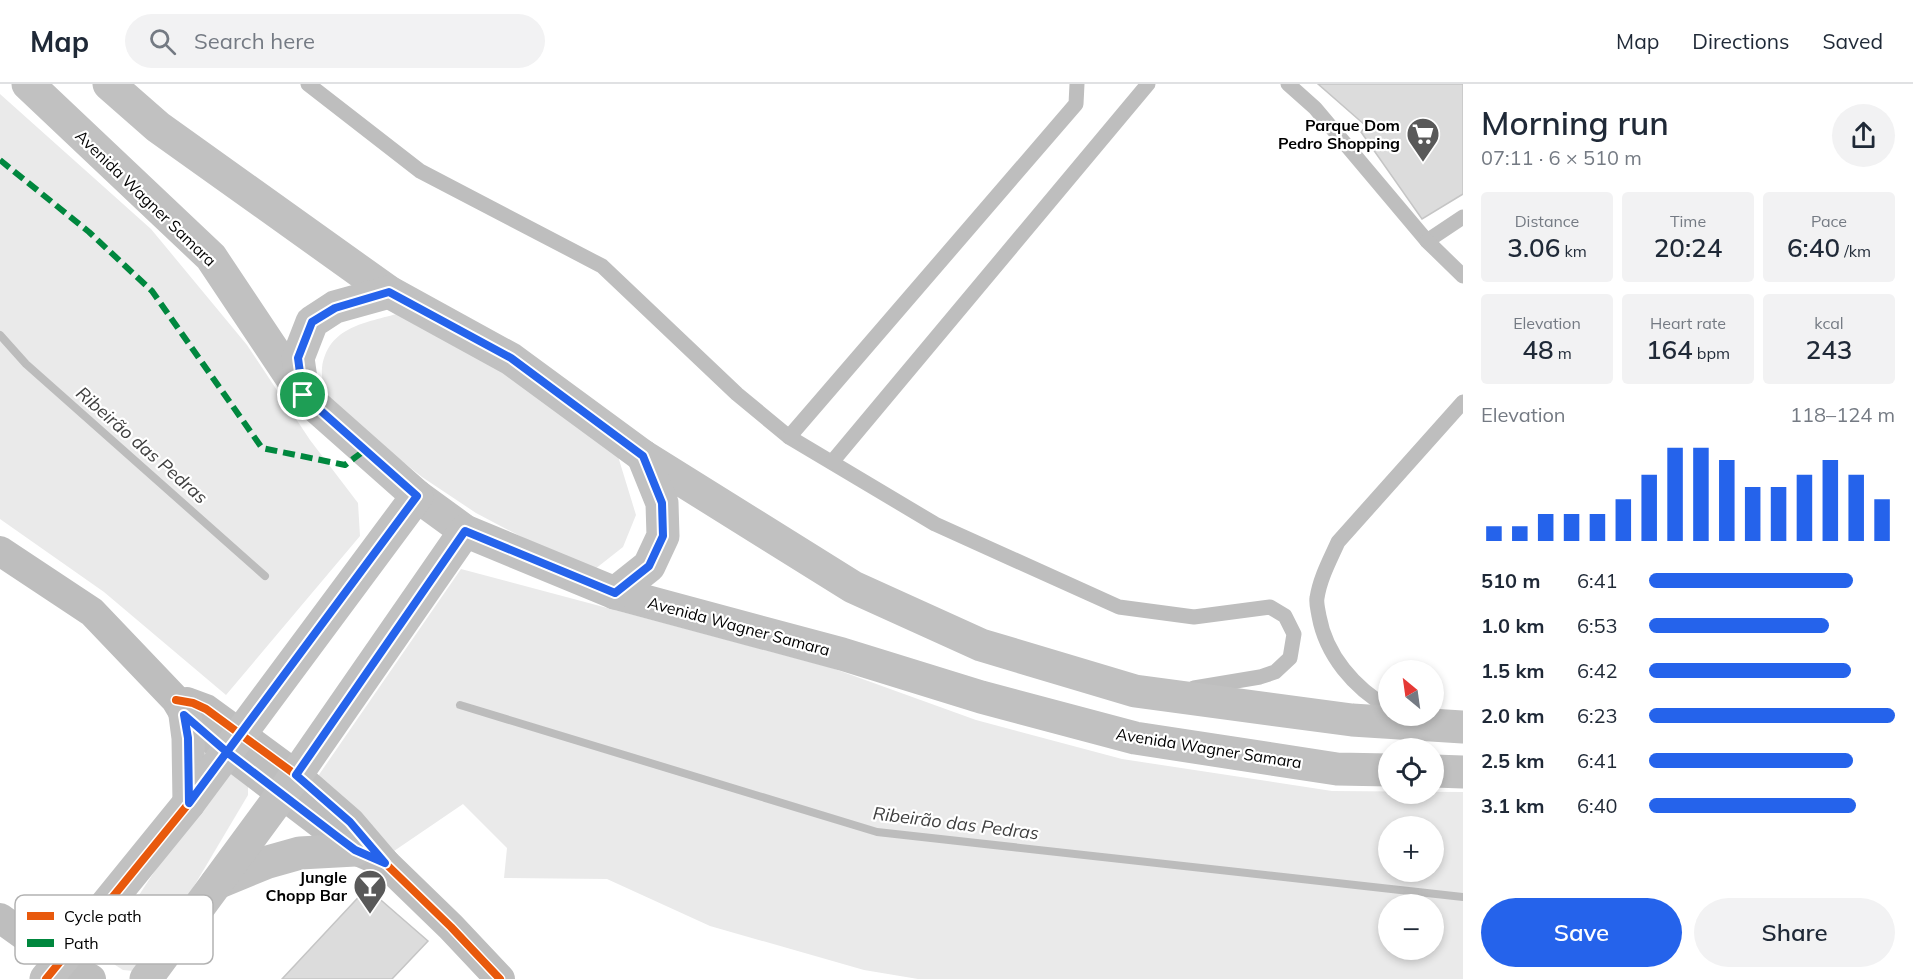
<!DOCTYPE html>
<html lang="en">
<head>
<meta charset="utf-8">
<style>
	:root { --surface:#fff; --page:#f2f2f3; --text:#1f2937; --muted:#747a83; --line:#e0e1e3; --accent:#2563eb }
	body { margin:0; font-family:Mulish,sans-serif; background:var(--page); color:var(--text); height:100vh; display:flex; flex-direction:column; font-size:22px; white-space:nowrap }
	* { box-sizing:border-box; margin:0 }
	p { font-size:20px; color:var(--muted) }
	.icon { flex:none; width:33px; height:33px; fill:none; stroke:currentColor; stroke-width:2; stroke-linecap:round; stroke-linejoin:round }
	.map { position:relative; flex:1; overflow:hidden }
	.details { display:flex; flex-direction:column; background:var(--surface); width:450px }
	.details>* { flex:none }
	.needle { width:39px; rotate:331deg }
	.buttons { position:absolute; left:1378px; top:576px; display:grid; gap:12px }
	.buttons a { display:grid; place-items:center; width:66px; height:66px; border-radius:50%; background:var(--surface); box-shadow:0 3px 9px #0003; font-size:30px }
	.pin { position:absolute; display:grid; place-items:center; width:51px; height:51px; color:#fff; margin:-26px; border:3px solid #fff; border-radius:50%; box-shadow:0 2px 6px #0007 }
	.round { display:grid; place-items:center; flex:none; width:63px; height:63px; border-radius:32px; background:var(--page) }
	.summary { display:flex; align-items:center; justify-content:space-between; height:102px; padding:0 18px }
	h1 { font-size:33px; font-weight:600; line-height:45px }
	.figures { display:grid; grid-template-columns:repeat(3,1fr); gap:9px; height:102px; padding:6px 18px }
	.figures div { display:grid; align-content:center; border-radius:6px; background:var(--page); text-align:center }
	.figures b { font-size:26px; font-weight:600 }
	.figures small { font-size:16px; font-weight:400 }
	.figures p { font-size:16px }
	.chart { height:168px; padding:12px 18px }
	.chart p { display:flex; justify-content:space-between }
	.chart svg { width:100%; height:108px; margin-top:6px; stroke:var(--accent); stroke-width:6 }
	.cta { display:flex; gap:12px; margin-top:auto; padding:12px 18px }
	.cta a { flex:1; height:69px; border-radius:36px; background:var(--accent); color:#fff; font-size:24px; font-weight:600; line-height:69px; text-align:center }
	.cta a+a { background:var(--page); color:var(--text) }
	ul { padding:0 18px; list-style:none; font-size:20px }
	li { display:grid; grid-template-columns:96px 72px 1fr; align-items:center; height:45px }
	li i { height:15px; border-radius:8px; background:var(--accent) }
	header { display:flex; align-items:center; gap:36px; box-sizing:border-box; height:84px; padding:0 30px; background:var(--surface); border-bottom:2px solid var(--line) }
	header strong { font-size:28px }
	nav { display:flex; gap:33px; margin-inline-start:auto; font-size:21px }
	.search { width:420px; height:54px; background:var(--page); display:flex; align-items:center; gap:15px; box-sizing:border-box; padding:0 21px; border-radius:33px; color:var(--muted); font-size:22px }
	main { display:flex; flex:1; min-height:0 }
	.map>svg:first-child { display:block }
	.green { fill:#eaeaea; fill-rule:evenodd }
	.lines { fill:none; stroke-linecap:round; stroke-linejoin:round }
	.stream { stroke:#bcbcbc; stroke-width:8 }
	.building { fill:#dcdcdc; stroke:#c5c5c5; stroke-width:1.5 }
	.lane { stroke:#bebebe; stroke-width:15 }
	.street { stroke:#bebebe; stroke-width:30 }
	.secondary { stroke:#c1c1c1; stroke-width:33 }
	.quiet { stroke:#00873e; stroke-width:6; stroke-dasharray:12 6; stroke-linecap:butt }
	.cycleway-casing { stroke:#fff; stroke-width:11 }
	.cycleway { stroke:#e8590c; stroke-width:8 }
	.route-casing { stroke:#fff; stroke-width:12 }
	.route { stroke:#2563eb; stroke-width:8 }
	.labels { text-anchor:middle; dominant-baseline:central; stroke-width:4.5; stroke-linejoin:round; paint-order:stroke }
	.poi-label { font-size:16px; font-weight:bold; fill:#000; stroke:#fff; text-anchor:end }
	.street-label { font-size:16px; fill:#000; stroke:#fff }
	.water-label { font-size:18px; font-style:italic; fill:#404040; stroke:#fff }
	.key { fill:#fff; stroke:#b2b2b2; stroke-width:1.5 }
	.key-label { font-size:16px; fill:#000 }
</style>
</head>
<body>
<header>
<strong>Map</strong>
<div class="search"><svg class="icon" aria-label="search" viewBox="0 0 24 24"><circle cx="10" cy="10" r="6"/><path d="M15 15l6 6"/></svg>Search here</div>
<nav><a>Map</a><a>Directions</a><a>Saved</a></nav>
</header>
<main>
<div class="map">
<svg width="1463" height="895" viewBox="0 0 1463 895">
	<rect width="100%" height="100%" fill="#fff"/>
	<!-- green -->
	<g class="green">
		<path d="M0,10L151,145L247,261L310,356L358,419L360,452L226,611L104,508L0,435Z"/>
		<path d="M400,229L504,286L617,369L636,431L623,463L590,489L476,429L422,393L326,317C325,307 321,294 322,284C328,242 366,239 400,229Z"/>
		<path d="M461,485L832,584L976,636L1122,675L1332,707L1463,708V895H918L864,886L710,842L607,795L504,794L507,764L463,720L394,767L316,695ZM1389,742H1434V788H1389ZM1389,820H1434V866H1389Z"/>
		<path d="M228,686L248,698V711L143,888L123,886L109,877L106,861L213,699Z"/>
	</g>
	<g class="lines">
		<!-- stream -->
		<g class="stream">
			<path d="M0,251L26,280L265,492"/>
			<path d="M460,621L877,748L1463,813"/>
		</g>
	</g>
	<!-- building -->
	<g class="building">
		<path d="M1318,0H1463V110L1422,135L1361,48L1366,42Z"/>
		<path d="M367,804L428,857L392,895H282Z"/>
	</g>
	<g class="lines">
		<!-- lane -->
		<g class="lane">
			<path d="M308,0L420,87L602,182L737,310L789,353L935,440L1119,523L1194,533L1270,523L1285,532L1294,550L1290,574L1275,588L1260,593L1194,604"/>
			<path d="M1288,0L1315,24L1427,157L1463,133"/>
			<path d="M1427,157L1463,192"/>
			<path d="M789,353L1076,20L1077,0"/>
			<path d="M832,378L1148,0"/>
			<path d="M1389,624C1354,604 1326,571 1319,532C1318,526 1316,519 1317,514C1320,494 1330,476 1338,458L1463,318"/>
		</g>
		<!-- street -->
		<g class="street">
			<path d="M0,467L92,528L176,616L185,631L228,669L355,766L385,779"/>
			<path d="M187,618L206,625L296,691L350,738L385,779L451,843L500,895"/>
			<path d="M0,834L60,877L91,895"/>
		</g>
		<!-- secondary -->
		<g class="secondary">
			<path d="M28,0L211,173L303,311L417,412L465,447L615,509L842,570L981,613L1135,654L1337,685L1389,686"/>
			<path d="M109,0L158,43L389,208L511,275L643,372L853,503L981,561L1135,607L1352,636L1463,643"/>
			<path d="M303,309L298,274L312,238L335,223L389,208"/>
			<path d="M615,509L649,482L663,452L662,419L643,372"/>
			<path d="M185,631L188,654L189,719"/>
			<path d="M1434,687L1463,688"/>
			<path d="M217,799L268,778L300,769L355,766"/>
			<path d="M46,895L189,719L417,412"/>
			<path d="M146,895L296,691L465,447"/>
		</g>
		<!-- quiet -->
		<path class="quiet" d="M0,76L89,148L152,207L262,364L345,381L365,366"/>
		<!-- cycleway casing -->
		<g class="cycleway-casing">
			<g id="cycleway">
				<path d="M176,616L193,619L206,625L296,691L350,738L385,779L451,843L500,895"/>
				<path d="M46,895L189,719L417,412"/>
			</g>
		</g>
		<!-- cycleway -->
		<use href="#cycleway" class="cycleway"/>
	</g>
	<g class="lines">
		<!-- route casing -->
		<g class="route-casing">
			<path id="route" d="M303,311L417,412L189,719L188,654L184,631L228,669L339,754L355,766L385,779L350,738L296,691L465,447L615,509L649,482L663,452L662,419L643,372L511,274L389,208L335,224L312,238L298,274L303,311"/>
		</g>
		<!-- route -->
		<use href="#route" class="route"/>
	</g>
	<!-- icons -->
	<defs>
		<g id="supermarket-pin" transform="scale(1.725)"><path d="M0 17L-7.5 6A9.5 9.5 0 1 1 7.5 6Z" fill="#595959" stroke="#fff"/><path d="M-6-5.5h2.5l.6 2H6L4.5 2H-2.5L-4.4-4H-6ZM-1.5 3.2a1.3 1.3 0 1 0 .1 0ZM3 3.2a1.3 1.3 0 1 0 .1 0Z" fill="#fff"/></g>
		<g id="bar-pin" transform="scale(1.725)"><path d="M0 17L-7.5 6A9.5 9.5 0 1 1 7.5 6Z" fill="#595959" stroke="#fff"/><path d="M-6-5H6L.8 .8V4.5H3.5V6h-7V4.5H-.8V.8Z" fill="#fff"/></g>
	</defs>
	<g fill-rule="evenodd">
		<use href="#supermarket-pin" x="1423" y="50"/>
		<use href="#bar-pin" x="370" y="802"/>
	</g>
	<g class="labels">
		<!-- poi labels -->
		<g class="poi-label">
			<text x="1400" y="41">Parque Dom<tspan x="1400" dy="18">Pedro Shopping</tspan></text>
			<text x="347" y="793">Jungle<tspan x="347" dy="18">Chopp Bar</tspan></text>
		</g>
		<!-- street labels -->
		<g class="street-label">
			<text transform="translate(146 114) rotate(44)">Avenida Wagner Samara</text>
			<text transform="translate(739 542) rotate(15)">Avenida Wagner Samara</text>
			<text transform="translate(1209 664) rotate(9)">Avenida Wagner Samara</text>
		</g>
		<!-- water labels -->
		<g class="water-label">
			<text transform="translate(142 361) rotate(41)">Ribeirão das Pedras</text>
			<text transform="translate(956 739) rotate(7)">Ribeirão das Pedras</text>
		</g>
	</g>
	<!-- legend -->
	<rect x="15" y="811" width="198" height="69" rx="9" class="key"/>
	<rect x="27" y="828" width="27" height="8" fill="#e8590c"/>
	<rect x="27" y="855" width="27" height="8" fill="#00873e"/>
	<g class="key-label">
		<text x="64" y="838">Cycle path</text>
		<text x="64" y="865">Path</text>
	</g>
</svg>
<div class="buttons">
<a><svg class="needle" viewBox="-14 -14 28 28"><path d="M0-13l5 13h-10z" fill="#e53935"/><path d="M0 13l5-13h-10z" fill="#747a83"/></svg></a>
<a><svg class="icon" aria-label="locate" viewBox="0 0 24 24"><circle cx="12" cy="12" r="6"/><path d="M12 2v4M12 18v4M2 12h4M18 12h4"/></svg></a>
<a>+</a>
<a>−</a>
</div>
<div class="pin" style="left:303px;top:311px;background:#1e9e55"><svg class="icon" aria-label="arrive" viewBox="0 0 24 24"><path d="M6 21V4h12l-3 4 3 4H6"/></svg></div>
</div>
<section class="details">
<div class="summary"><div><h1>Morning run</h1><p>07:11 · 6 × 510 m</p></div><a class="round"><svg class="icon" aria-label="share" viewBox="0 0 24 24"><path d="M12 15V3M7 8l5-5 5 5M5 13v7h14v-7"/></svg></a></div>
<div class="figures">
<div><p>Distance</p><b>3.06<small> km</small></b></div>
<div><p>Time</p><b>20:24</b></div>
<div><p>Pace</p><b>6:40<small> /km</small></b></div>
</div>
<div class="figures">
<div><p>Elevation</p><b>48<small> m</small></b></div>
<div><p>Heart rate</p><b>164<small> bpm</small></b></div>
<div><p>kcal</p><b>243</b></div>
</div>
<div class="chart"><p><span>Elevation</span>118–124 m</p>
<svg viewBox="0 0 160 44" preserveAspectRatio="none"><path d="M5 44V38M15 44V38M25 44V33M35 44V33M45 44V33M55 44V27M65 44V17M75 44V6M85 44V6M95 44V11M105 44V22M115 44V22M125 44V17M135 44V11M145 44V17M155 44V27"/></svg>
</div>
<ul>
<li><b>510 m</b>6:41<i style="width:83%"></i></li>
<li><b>1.0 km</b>6:53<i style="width:73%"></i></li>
<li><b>1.5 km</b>6:42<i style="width:82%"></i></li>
<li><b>2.0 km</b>6:23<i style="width:100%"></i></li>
<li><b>2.5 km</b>6:41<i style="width:83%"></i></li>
<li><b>3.1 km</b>6:40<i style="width:84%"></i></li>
</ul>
<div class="cta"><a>Save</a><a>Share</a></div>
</section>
</main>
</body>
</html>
